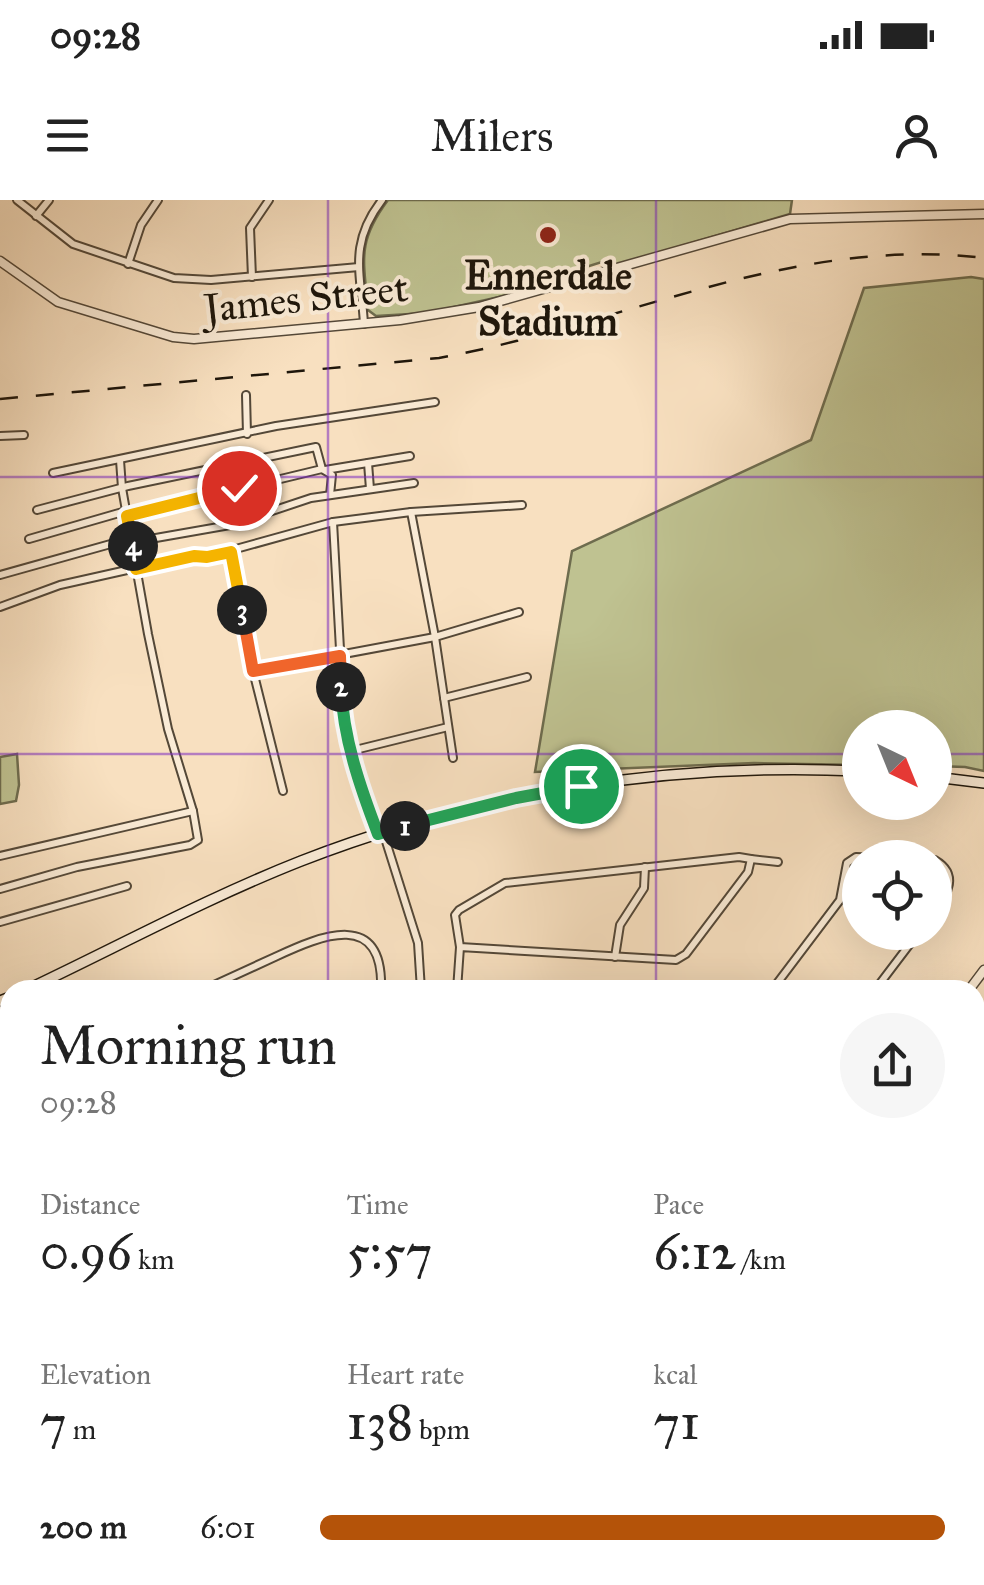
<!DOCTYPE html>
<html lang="en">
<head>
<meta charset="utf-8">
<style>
	:root { --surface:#fff; --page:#f6f6f6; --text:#222; --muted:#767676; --accent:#b45309 }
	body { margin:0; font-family:"IM FELL Great Primer",serif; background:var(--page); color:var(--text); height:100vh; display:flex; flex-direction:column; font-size:38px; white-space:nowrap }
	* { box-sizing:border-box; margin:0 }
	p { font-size:32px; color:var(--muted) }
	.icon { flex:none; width:55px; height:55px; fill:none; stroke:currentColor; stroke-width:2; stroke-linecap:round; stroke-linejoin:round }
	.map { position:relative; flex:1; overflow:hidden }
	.details { position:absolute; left:0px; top:780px; width:985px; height:605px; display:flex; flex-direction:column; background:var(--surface); border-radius:30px 30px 0 0; box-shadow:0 10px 40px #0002 }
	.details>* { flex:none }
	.needle { width:65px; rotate:137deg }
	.tools { position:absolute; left:842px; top:510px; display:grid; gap:20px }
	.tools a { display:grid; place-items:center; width:110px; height:110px; border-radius:50%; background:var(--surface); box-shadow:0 10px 40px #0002; font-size:50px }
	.pin { position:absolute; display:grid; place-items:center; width:85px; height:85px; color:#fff; margin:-42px; border:5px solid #fff; border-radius:50%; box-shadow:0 2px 10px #0007 }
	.km { position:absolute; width:50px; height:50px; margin:-25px; border-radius:50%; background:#222; color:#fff; font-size:28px; line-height:50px; text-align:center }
	.round { display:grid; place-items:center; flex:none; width:105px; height:105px; border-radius:52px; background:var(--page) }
	.overview { display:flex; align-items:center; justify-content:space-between; height:170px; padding:0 40px }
	h1 { font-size:55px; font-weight:600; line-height:75px }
	.figures { display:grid; grid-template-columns:repeat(3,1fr); gap:15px; height:170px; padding:10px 40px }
	.figures div { display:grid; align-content:center }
	.figures b { font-size:50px; font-weight:600 }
	.figures small { font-size:28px; font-weight:400 }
	.figures p { font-size:28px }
	ul { padding:0 40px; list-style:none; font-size:32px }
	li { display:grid; grid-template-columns:160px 120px 1fr; align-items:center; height:75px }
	li i { height:25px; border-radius:12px; background:var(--accent) }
	.status { display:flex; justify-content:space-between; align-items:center; height:70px; padding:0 50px; background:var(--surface); direction:ltr }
	.status svg { height:28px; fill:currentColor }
	header { display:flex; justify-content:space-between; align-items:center; height:130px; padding:0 40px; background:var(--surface); font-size:45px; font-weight:600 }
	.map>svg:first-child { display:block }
	.green { fill:#bfc291; stroke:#6e6c4e; stroke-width:2.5 }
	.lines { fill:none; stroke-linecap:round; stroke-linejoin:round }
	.stream { stroke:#6b7973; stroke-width:2.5 }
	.minor-casing { stroke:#544838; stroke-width:10 }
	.tertiary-casing { stroke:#544838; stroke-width:11 }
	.secondary-casing { stroke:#1e160b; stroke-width:12 }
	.minor { stroke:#faebd6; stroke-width:6 }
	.tertiary { stroke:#faebd6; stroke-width:8 }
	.secondary { stroke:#faebd6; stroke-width:9 }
	.rail { stroke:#1e160b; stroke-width:2.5; stroke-dasharray:18 18; stroke-linecap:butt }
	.split-1-casing { stroke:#fff; stroke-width:20 }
	.split-2-casing { stroke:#fff; stroke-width:20 }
	.split-3-casing { stroke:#fff; stroke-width:20 }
	.split-4-casing { stroke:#fff; stroke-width:20 }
	.split-5-casing { stroke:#fff; stroke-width:20 }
	.split-1 { stroke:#22a559; stroke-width:12 }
	.split-2 { stroke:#22a559; stroke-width:12 }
	.split-3 { stroke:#f0652b; stroke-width:12 }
	.split-4 { stroke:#f5b400; stroke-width:12 }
	.split-5 { stroke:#f5b400; stroke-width:12 }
	.grid { fill:none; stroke:#7b2cbf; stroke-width:2.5; stroke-opacity:0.55 }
	.poi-dot { fill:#8f2418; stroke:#faebd6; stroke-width:4 }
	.labels { text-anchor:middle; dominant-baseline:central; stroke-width:8; stroke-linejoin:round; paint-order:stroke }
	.poi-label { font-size:40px; font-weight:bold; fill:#1e160b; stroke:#faebd6 }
	.street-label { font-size:40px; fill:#1e160b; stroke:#faebd6 }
</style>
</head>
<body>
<div class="status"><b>09:28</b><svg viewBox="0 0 49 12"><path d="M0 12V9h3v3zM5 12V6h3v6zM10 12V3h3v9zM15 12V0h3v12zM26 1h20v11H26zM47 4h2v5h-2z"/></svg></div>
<header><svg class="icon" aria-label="menu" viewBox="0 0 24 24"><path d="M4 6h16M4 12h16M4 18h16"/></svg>Milers<svg class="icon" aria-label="person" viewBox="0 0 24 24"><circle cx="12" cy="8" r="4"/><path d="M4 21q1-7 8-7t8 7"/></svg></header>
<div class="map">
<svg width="984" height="1385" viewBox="0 0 984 1385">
	<rect width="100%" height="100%" fill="#f8e0c0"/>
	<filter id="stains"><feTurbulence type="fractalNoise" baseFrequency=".002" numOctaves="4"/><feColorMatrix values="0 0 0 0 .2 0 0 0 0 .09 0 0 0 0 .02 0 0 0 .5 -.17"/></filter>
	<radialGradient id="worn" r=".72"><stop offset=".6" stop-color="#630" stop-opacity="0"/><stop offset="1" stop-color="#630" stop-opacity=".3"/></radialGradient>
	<!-- green -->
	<g class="green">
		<path d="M388,0H792L790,14L610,67L608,60L535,83V89L427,113L376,116L368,110C364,60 356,43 388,0Z"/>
		<path d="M971,77L984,79V571L965,567L935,566V528H860V565L754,563L535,572L572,351L811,240L864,88Z"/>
		<path d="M17,554L19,585L16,601L0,604V557Z"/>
		<path d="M0,949L10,950V1194L0,1184Z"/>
		<path d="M975,1065L984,1066V1152L975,1153Z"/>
		<path d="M86,1375H184L190,1385H88Z"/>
	</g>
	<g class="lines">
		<!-- stream -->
		<g class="stream">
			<path d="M0,986L10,992"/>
			<path d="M0,1087L10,1103"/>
			<path d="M135,1375L136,1385"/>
		</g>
		<!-- minor casing -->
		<g class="minor-casing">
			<g id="minor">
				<path d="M17,0L73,44L174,78L211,80L359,67"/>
				<path d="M36,16L49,0"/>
				<path d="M128,64L141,25L158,0"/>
				<path d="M252,77L250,28L269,0"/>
				<path d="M364,124C361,73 348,44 382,0"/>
				<path d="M246,195L247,234"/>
				<path d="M0,236L24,235"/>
				<path d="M368,263L370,289"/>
				<path d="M325,270L410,256"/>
				<path d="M53,273L276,226L435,202"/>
				<path d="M37,310L128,286L316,247L322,269L332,275L330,295"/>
				<path d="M411,312L435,437L453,558"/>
				<path d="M127,316L322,269"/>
				<path d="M333,322L344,522L361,589L378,634"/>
				<path d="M29,339L126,311"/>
				<path d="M133,342L230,325L311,298L414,283"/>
				<path d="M231,351L253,471L283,591"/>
				<path d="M0,375L132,338"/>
				<path d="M0,407L60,385L194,355L207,357L333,322L411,312L522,305"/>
				<path d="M253,471L435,437L519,412"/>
				<path d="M444,498L527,477"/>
				<path d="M351,551L448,527"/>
				<path d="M383,632L418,743L421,790"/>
				<path d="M0,656L193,611"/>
				<path d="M751,659L778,662"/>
				<path d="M935,660C959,674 948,694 935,711"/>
				<path d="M0,689L77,667L190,645L198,640L193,611L168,529L148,434L122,288L120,260"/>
				<path d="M0,722L127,686"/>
				<path d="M615,757L620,725L644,688L645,667"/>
				<path d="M203,790C227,779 251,768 275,757C322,735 384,709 381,790"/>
				<path d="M457,790L460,747L455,715L459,710L505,683L739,657L751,659L748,672L686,754L676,760L460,747"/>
				<path d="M772,790L840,700L847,663L856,657L882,658"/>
				<path d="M875,790L919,732"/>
				<path d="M975,870L984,858"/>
				<path d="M0,883L10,878"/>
				<path d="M0,933L10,934"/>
				<path d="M975,946L984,944"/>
				<path d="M975,1017L984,1015"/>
				<path d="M975,1200L984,1202"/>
				<path d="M0,1239L10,1238"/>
				<path d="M975,1260L984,1262"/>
				<path d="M0,1306L10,1303"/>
				<path d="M54,1375L56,1385"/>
				<path d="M327,1375L329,1385"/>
				<path d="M508,1375L509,1385"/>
				<path d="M711,1385L713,1375"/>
				<path d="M804,1385L806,1375"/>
				<path d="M865,1385L867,1375"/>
				<path d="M936,1385L938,1375"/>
			</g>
		</g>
		<!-- tertiary casing -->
		<g class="tertiary-casing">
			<g id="tertiary">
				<path d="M0,61L58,102L173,137L194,139L400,120L479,107L790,19L984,14"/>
				<path d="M969,790L984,770"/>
				<path d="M639,1385L640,1375"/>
			</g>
		</g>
		<!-- secondary casing -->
		<g class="secondary-casing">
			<g id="secondary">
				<path d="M935,577L984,583"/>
				<path d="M26,790C117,747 207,698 301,661C478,592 670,562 860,571"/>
				<path d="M0,801L10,797"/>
			</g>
		</g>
		<!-- minor -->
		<use href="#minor" class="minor"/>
		<!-- tertiary -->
		<use href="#tertiary" class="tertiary"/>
		<!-- secondary -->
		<use href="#secondary" class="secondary"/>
		<!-- rail -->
		<path class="rail" d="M0,199L439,158C622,125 793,35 984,58"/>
	</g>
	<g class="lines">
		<!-- split-1 casing -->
		<g class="split-1-casing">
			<path id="split-1" d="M405,626L516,598L581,586"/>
		</g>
		<!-- split-2 casing -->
		<g class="split-2-casing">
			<path id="split-2" d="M341,487C343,538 360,587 378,634L405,626"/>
		</g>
		<!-- split-3 casing -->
		<g class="split-3-casing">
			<path id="split-3" d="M242,410L253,471L340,456L341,487"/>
		</g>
		<!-- split-4 casing -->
		<g class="split-4-casing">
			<path id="split-4" d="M133,346L136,369L194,356L207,357L231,352L242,410"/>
		</g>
		<!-- split-5 casing -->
		<g class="split-5-casing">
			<path id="split-5" d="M133,346L127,316L239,288"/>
		</g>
		<!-- split-1 -->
		<use href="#split-1" class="split-1"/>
		<!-- split-2 -->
		<use href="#split-2" class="split-2"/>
		<!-- split-3 -->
		<use href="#split-3" class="split-3"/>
		<!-- split-4 -->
		<use href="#split-4" class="split-4"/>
		<!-- split-5 -->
		<use href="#split-5" class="split-5"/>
	</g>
	<!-- grid -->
	<path class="grid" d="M328,0V790M656,0V790M0,277H984M0,554H860M935,554H984M0,831H10M975,831H984M0,1108H10M975,1108H984M328,1375V1385M656,1375V1385"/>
	<!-- markers -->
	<circle class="poi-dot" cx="548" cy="35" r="10"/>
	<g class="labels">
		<!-- poi labels -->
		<g class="poi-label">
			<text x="548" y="75">Ennerdale<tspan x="548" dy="46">Stadium</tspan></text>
		</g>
		<!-- street labels -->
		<g class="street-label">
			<text transform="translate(306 98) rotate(-6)">James Street</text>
		</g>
	</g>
	<rect width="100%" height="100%" filter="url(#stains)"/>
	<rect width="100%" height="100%" fill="url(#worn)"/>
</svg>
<div class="tools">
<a><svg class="needle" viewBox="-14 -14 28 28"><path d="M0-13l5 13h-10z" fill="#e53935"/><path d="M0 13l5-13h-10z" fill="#767676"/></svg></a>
<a><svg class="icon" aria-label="locate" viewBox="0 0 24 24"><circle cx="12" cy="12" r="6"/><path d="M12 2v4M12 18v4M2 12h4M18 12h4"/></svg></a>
</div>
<div class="pin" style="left:581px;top:586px;background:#1e9e55"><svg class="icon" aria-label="arrive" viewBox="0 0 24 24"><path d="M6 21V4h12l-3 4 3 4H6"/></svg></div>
<div class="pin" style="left:239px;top:288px;background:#d93025"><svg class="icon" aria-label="check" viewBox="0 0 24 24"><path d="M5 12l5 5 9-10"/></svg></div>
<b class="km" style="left:405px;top:626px">1</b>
<b class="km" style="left:341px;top:487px">2</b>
<b class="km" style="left:242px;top:410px">3</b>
<b class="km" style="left:133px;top:346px">4</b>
<section class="details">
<div class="overview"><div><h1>Morning run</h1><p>09:28</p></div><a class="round"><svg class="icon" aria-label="share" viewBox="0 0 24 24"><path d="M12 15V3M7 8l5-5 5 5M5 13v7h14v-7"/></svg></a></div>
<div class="figures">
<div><p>Distance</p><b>0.96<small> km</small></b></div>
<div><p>Time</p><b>5:57</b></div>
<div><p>Pace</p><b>6:12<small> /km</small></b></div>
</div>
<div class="figures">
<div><p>Elevation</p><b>7<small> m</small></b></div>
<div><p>Heart rate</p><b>138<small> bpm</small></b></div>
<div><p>kcal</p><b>71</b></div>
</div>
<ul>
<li><b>200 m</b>6:01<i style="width:100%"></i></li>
</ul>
</section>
</div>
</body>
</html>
